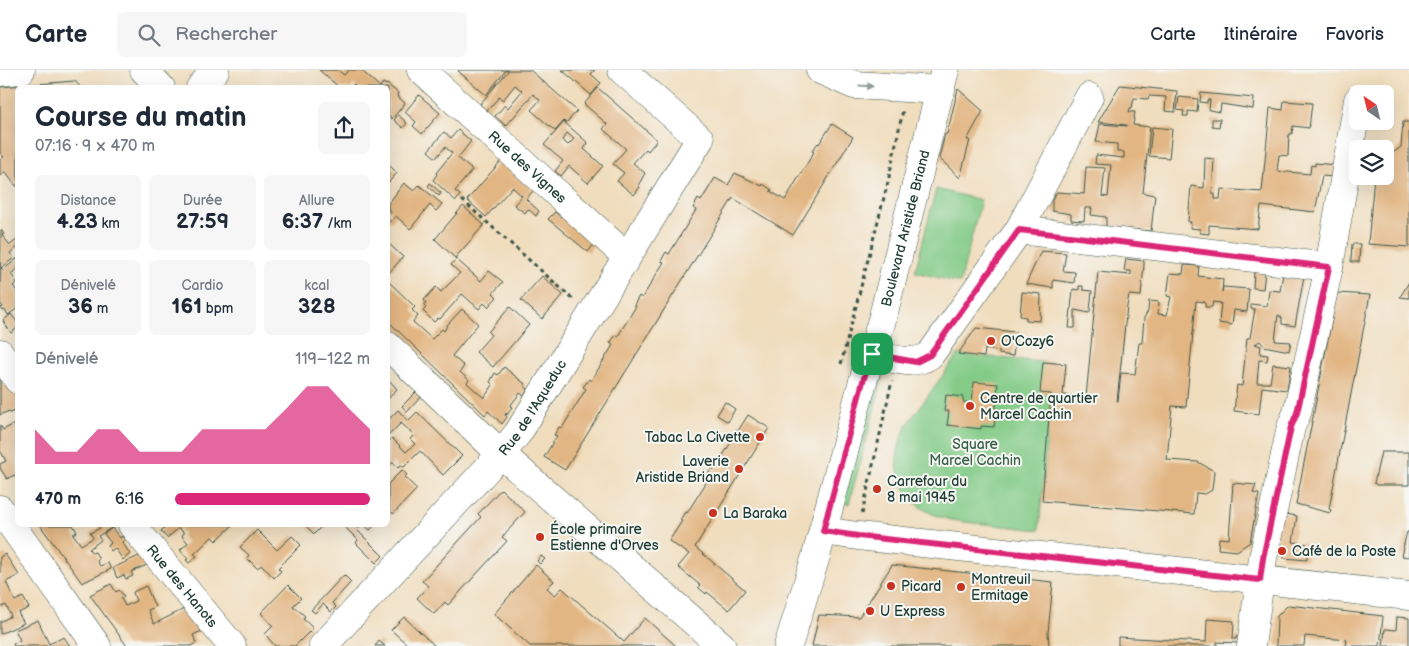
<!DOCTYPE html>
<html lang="fr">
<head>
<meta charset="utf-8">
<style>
	:root { --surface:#fff; --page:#f6f6f7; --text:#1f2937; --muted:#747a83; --line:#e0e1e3; --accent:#db2777 }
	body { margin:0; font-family:"Balsamiq Sans",sans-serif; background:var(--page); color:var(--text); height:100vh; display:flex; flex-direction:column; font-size:19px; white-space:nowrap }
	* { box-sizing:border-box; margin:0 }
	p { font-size:16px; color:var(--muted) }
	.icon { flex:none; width:28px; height:28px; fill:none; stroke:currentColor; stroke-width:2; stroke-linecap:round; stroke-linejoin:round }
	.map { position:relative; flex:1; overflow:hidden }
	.drawer { position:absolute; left:15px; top:15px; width:375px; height:442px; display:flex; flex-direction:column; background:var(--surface); border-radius:8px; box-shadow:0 5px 20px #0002 }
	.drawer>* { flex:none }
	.needle { width:32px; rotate:325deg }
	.buttons { position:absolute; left:1349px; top:15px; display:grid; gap:10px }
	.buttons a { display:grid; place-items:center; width:45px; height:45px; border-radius:8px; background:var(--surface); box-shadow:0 5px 20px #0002; font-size:25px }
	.pin { position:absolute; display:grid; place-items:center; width:42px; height:42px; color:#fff; margin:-21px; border-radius:10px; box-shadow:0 2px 8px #0006 }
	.round { display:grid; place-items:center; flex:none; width:52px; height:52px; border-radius:8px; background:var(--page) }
	.headline { display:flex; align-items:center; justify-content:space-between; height:85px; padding:0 20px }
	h1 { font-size:28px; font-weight:700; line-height:38px }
	.figures { display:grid; grid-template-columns:repeat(3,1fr); gap:8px; height:85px; padding:5px 20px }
	.figures div { display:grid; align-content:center; border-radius:8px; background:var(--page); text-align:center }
	.figures b { font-size:21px; font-weight:700 }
	.figures small { font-size:14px; font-weight:400 }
	.figures p { font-size:14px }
	.chart { height:140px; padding:10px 20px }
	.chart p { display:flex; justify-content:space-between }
	.chart svg { width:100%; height:90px; margin-top:5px; fill:var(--accent); opacity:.7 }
	ul { padding:0 20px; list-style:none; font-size:16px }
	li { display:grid; grid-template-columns:80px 60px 1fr; align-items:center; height:38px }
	li i { height:12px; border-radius:6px; background:var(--accent) }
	header { display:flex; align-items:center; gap:30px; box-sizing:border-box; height:70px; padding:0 25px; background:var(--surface); border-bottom:1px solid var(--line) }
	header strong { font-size:24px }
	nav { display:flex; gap:28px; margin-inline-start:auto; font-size:18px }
	.search { width:350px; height:45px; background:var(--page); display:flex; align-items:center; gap:12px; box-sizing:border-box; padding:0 18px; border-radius:8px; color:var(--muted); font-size:19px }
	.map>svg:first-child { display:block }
	.green { fill:#83cb87; stroke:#51845e }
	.building { fill:#e2b683; fill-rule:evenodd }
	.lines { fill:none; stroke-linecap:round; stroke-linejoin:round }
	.minor-casing { stroke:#3e5549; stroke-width:29 }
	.major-casing { stroke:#3e5549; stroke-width:29 }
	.path { stroke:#3e5549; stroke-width:3; stroke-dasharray:4 4; stroke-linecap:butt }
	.minor { stroke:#fff; stroke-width:28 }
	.major { stroke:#fff; stroke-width:28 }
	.oneway { fill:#8f9e9a }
	.route-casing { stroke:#fff; stroke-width:10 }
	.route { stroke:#db2777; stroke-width:6 }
	.poi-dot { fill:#c8321e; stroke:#f6f6f2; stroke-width:2 }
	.labels { text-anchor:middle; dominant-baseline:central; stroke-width:4; stroke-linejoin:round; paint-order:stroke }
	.street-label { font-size:14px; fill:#1f3d34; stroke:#f6f6f2 }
	.poi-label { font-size:14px; fill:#1f3d34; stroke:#f6f6f2; text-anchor:start }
	.park-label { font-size:14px; fill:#386049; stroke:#f6f6f2 }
</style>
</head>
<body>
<header>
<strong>Carte</strong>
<div class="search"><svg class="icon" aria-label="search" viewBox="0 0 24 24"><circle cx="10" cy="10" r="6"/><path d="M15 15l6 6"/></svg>Rechercher</div>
<nav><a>Carte</a><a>Itinéraire</a><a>Favoris</a></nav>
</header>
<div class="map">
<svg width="1409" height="576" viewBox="0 0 1409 576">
	<rect width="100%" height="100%" fill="#f6f6f2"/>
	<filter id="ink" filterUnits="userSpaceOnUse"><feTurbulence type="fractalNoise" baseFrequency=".02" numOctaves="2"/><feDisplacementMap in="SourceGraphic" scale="10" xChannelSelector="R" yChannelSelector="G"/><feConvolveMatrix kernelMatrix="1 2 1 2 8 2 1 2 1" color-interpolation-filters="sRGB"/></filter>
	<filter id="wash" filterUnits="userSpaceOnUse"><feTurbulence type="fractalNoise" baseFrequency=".0096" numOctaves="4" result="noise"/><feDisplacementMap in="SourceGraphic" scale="20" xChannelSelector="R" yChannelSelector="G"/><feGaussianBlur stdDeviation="1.12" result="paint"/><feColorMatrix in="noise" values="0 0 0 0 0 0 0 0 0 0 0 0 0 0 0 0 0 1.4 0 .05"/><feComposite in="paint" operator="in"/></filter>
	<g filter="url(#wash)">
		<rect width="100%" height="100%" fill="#f0ddbd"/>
		<!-- green -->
		<g class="green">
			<path d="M936,119L981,130L960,213L915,202Z"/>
			<path d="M958,284L1054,293L1039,460C1021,458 1003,456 985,454C950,451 916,448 901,411C893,392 898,372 907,355Z"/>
			<path d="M874,304L883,307L849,434L839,432Z"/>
		</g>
		<g id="blocks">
			<!-- building -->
			<g class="building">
				<path d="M319,0H338L344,5L349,0H361L380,17L383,13L386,15L387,14L398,23L397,26L405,33L392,49L388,44V18H357L354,14L351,18H340Z"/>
				<path d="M459,0H530L577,41L566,53L564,51L555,61L531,40L540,30L533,24L506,56L495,46L505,35L508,38L522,21L515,15L503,30L499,27L487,41L480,34L508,1L506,0L486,25L458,1Z"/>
				<path d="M562,0H595L591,4L601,13L591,25Z"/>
				<path d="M75,11L81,18H18V115L16,116L5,102L0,106V90L4,87L0,83V17Z"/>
				<path d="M1120,15L1177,21L1175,42L1165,41L1166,27L1149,26L1148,29L1134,28L1132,38H1130L1129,42H1135L1133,55L1150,57L1143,123L1155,125L1151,161L1106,157V147L1091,145L1092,138H1085L1084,151L1071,150V144L1052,141V130L1057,122L1084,124L1086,97L1105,98L1102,126L1108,127L1111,95L1095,94L1096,85L1124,88V82H1117V74L1096,72L1100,54L1127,56V55L1098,52Z"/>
				<path d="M598,18L657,70L648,81L646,79L633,93L645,103L638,116L640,117L634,125L617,111L624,103L613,94L626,79L603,59L607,54L584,34Z"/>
				<path d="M958,19L983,41L967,70H970L960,108L939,88L945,64H947Z"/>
				<path d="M1201,23L1254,28L1253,39L1221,34L1220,42L1209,40L1210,30H1207V33L1200,32Z"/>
				<path d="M419,25L440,43L422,64L413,56L416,52L405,42Z"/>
				<path d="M1179,27L1198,29L1197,42L1188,41V46H1183L1184,41L1177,40Z"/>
				<path d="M1284,31L1312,33L1309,58L1293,56L1292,64H1289L1288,86L1279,85L1277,101L1310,104L1311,95L1315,96V93L1336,95L1335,107L1322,106L1315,142L1261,136L1258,159L1209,155V164L1200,163V159L1190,158L1191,152H1188L1191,116L1204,118L1205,88L1214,89L1212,124H1215V129H1220L1221,119L1262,122L1270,38L1283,40Z"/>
				<path d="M398,45L407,53L403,58L394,50Z"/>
				<path d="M1212,49H1220L1219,57L1212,56Z"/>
				<path d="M564,52L588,73L584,79L603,96L588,113L569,96L561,106L555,101L563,91L544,75ZM567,63L574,69L568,75L562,70Z"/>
				<path d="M1403,52H1409V177L1368,174L1374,106H1385V82H1394L1401,77Z"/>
				<path d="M832,54L853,67L793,165L733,128L565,400L544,387L557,366L554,365L559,357L562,358L586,319L583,317L589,309L591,311L613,275L610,273L616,265L618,266L636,236L634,235L639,226L642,228L664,192L661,191L666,182L669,184L696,140L693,138L698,129L701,131L715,108L728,115L735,103L762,116L763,114L772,120L770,121L785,130L814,82L812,81L818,73L819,74Z"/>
				<path d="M1152,57L1172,59L1169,88L1149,86Z"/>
				<path d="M458,60L471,71L458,88L472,100L455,121L460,125L456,131L433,110L437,104L436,103L452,83L445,77L436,88L428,81L444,62L451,68Z"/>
				<path d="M501,91L534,120L526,129L539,141L536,146L528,139L525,143L514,135L522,126L512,117L486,147L467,130Z"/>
				<path d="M388,94L397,103L388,113Z"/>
				<path d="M404,113L414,121L419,115L442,134L436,141L430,135L410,159L396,146L391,152L388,149V146L391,142L388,138V134Z"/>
				<path d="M430,113L441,123L439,126L428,116Z"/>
				<path d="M463,136L484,155L455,188L435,169Z"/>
				<path d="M555,142L561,147L563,145L595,173L588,182L548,149Z"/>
				<path d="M1,160L4,164L2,165L10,175L18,169V177L10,183L14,188L1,198L3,200L18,188V198L11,204L17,213L13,216L18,223V238L8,245L5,240L3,241L1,238L3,237L0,233Z"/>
				<path d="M388,173L403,187L388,204Z"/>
				<path d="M1352,174H1360L1359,192H1351Z"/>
				<path d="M1041,181L1066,183L1063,201L1075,202L1074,213L1053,210V218L1026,214Z"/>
				<path d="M456,189L481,211L489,201L503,212L493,223L497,227L488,237L484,233L479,239L462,224L440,249L438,248L434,252L423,241L426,238L423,235L426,233L424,230L436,217L441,222L460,203L451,195Z"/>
				<path d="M1126,189L1144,191V195L1141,226L1129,225L1127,236L1117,331H1118L1121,303L1135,304L1139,273H1142L1144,248L1148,241L1149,231L1159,232L1158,244L1167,245L1171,227L1167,226L1170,203L1183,204L1184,195L1199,196L1198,206L1223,209L1222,223L1223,217L1249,219L1247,242L1234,240L1232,255L1219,253L1221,233L1213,232L1212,237H1205V232L1196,231L1186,337L1172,336L1167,390L1198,392L1214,401L1212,420L1205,424L1196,423L1194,444L1042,431L1051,324L1040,323L1043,292L1066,294L1063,325L1086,327L1098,202L1131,205V201H1124Z"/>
				<path d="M1254,202L1265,203L1263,219L1253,218Z"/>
				<path d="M1283,204L1304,206L1295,256L1282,254V248L1278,245L1275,271L1291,272L1289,281L1264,276L1260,271L1255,274L1261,276L1260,284L1268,285L1267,291L1259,290L1257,313H1270L1273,294L1291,296L1287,320L1262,317L1259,344L1234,341L1237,315L1242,316L1247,268H1250L1255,239H1251V234L1267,236L1269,220L1280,221Z"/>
				<path d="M542,206L563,225L542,249L521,230Z"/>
				<path d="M389,212L415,237L412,240L418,246L413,252L432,269L442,259L444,261L448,254L462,239L478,254L452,286L464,296L460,302L469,310L467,313L484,328L493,315L490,312L495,303L498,305L504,297L525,314L524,316L528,319L524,326L520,323L510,336L512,337L507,345L506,343L505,345L507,347L502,354L488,341L485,345L388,251V214Z"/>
				<path d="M1409,212V228L1400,227Z"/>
				<path d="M1079,216H1083V220L1092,221L1090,241L1089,243L1075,240V258H1069L1073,219L1079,220Z"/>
				<path d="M1022,222L1041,224L1040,251L1026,250V247L1020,246Z"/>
				<path d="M1337,223L1370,225L1329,439L1331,440L1330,443L1296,434Z"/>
				<path d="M510,237L529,255L493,297L476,282L491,265L488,262Z"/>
				<path d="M11,244L18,253V257L11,263L3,251Z"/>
				<path d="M976,258L1016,262L1013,286L999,284V281L985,279L984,287L958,284Z"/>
				<path d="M5,308L18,327V340L10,343L9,341L0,345V311Z"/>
				<path d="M388,309L397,319L388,329Z"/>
				<path d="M974,312L998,314L994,357L981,356V359L947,355L949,341H944L946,325L963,327V332L972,333Z"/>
				<path d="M416,322L421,327L407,342L402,336Z"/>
				<path d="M725,332L735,339L728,352L717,345Z"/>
				<path d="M398,340L408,351L417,342L462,386L443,405L420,381L404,397L401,395L398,398L393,392L388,398V372L392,368L406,382L415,374L410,369L414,365L401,353L389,365L388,364V350Z"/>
				<path d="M748,345L769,358L695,477L745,520L729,540L707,522L706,524L698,517L700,515L678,497L689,484L669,471L682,451L680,450L685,442L687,443L709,408L707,406L712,398L714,400L733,369L730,368L736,359L738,361Z"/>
				<path d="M18,352V410L14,405L7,409L0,398V394L6,391L0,380V355L3,360Z"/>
				<path d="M1381,382H1409V415H1377L1374,413Z"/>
				<path d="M402,400L407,405L404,407L417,419L393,444L388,438V414Z"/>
				<path d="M1233,413L1256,415L1253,423L1259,424L1250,472L1237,481L1218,479L1219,468L1229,469Z"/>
				<path d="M501,419L525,442L502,467L507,471L448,535L445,532L434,544L417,528L428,516L422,511L481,447L478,444Z"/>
				<path d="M1279,443L1297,446L1293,472L1307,474V490L1284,488L1275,475Z"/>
				<path d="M40,455H73L77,462L73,464L81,475L93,468L90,463L100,458L98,455H116L98,466L101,470L89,479L92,483L95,482L99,489L97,491L100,496L108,493L111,499L82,513Z"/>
				<path d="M165,455H233L216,471L212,467L194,484L197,486L189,493L186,490L188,489L180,480L188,473L182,466L184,463L179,458L167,468L161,461L166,456Z"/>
				<path d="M305,455H323L314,464Z"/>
				<path d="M347,455H361L357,460L383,486L376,493L356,473L358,470L345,457Z"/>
				<path d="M364,455H375L370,460Z"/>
				<path d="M112,458L120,468L122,466L125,470L122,472L130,484L123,490L115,478L111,481L108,476L111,473L104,464Z"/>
				<path d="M257,460L277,480L292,466L301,475L278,498L281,501L274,508L262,495L257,498L247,488L249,485L240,477Z"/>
				<path d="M1407,462H1409V487L1401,486Z"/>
				<path d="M5,484L19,505L6,512L15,531L23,527L29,538L18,543L24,553L0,564V552L11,546L6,535L0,538V487Z"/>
				<path d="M141,485L149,494L131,502L133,506L126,509L124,505L117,508L113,498Z"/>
				<path d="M541,486L545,489L540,494L537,491Z"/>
				<path d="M536,495L554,511L547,518L555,525L562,518L624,572L645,548L676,576H530L494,544Z"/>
				<path d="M892,495L1053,512L1048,563L1049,576H812L819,545L859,547Z"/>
				<path d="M344,505L351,512L332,533L336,537L331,542L323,534L315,543L311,540Z"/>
				<path d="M111,514L116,522L119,520L124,526L121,528L125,536L136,531L133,522L146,516L155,537L148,540L154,554L186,538L204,560L193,565L196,573L191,576H127L90,525Z"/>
				<path d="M288,515L301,528L293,536L305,546L303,549L313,558L295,576H275L265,564L273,556L261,543Z"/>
				<path d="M1288,535L1383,546L1380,576H1346L1347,570L1305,566L1304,576H1276L1277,546Z"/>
				<path d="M404,547L435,576H409L391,560Z"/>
				<path d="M1397,547L1409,548V576H1383L1385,559L1396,560Z"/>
				<path d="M1207,549L1234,551L1233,569H1236V567L1239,566V573L1217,572V576H1118V567L1206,572Z"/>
				<path d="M38,550L49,574L64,567L70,576H14L13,574L20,570L15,560Z"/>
				<path d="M379,571L385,576H375Z"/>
			</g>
		</g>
	</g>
	<g filter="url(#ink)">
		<use href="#blocks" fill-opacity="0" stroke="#3e5549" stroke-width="1"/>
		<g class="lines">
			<!-- minor casing -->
			<g class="minor-casing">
				<g id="minor">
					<path d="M144,0L161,18"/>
					<path id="s1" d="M421,0L627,187"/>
					<path d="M820,0L854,15L941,20"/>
					<path d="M0,2L21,0"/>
					<path d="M200,18L215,0"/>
					<path d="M1019,160L1329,197"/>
					<path d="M388,276L501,384L722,576"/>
					<path d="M0,283L18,310"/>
					<path d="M872,284C891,288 913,297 930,285L1019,160L1089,27"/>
					<path d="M0,439L97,576"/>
					<path id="s2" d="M132,455L232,576"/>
					<path d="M823,461L858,466L1409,526"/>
					<path id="s3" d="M323,576L501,384L518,363L700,69L622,0"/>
					<path d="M1251,576L1263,488L1291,357L1297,343L1329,197L1358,30"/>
				</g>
			</g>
			<!-- major casing -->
			<g class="major-casing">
				<g id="major">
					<path id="s4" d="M788,576L816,486L863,311L882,250L945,0"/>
				</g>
			</g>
			<!-- path -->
			<g class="path">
				<path d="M462,130L574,230"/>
				<path d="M841,294L888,112L903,40"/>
				<path d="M862,444L892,311"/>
			</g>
			<!-- minor -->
			<use href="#minor" class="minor"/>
			<!-- major -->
			<use href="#major" class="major"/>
		</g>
		<!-- one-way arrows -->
		<defs><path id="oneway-solid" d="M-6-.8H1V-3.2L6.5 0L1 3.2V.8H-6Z" transform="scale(1.25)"/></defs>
		<use class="oneway" href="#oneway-solid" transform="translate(866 16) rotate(4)"/>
	</g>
	<g class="lines" filter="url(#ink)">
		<!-- route casing -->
		<g class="route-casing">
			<path id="route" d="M1019,160L1329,197L1297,343L1291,357L1263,488L1260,510L858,466L823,461L863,311L872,284L916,292L930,285Z"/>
		</g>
		<!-- route -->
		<use href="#route" class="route"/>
	</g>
	<!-- markers -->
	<g class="poi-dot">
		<circle cx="991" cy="271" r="5"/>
		<circle cx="970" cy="336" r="5"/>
		<circle cx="760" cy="367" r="5"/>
		<circle cx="739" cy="399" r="5"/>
		<circle cx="877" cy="419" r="5"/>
		<circle cx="713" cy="443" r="5"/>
		<circle cx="540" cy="467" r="5"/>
		<circle cx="1282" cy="481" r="5"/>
		<circle cx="891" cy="516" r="5"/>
		<circle cx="961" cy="517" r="5"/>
		<circle cx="870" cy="541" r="5"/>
	</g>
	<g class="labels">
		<!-- street labels -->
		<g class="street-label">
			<text stroke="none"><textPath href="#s1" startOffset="144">Rue des Vignes</textPath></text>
			<text stroke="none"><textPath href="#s4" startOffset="434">Boulevard Aristide Briand</textPath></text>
			<text stroke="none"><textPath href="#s3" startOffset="318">Rue de l'Aqueduc</textPath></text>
			<text stroke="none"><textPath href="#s2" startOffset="79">Rue des Hanots</textPath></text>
		</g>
		<!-- poi labels -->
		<g class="poi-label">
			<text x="1001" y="271">O'Cozy6</text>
			<text x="980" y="328">Centre de quartier<tspan x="980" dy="16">Marcel Cachin</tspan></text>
			<text x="750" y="367" text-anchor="end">Tabac La Civette</text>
			<text x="729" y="391" text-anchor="end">Laverie<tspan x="729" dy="16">Aristide Briand</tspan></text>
			<text x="887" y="411">Carrefour du<tspan x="887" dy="16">8 mai 1945</tspan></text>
			<text x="723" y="443">La Baraka</text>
			<text x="550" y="459">École primaire<tspan x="550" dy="16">Estienne d'Orves</tspan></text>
			<text x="1292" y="481">Café de la Poste</text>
			<text x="971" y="509">Montreuil<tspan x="971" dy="16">Ermitage</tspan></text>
			<text x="901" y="516">Picard</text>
			<text x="880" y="541">U Express</text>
		</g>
		<!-- park labels -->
		<g class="park-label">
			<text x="975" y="374">Square<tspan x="975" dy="16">Marcel Cachin</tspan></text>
		</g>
	</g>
</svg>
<div class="buttons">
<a><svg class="needle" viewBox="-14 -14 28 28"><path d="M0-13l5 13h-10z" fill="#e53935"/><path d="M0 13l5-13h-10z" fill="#747a83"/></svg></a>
<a><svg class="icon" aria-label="layers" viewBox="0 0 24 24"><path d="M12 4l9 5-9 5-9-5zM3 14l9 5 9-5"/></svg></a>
</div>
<div class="pin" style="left:872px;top:284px;background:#1e9e55"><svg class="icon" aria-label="arrive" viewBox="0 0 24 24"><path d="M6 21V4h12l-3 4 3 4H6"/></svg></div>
<section class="drawer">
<div class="headline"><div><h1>Course du matin</h1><p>07:16 · 9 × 470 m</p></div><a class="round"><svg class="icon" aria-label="share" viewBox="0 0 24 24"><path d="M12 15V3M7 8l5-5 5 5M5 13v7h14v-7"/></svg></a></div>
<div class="figures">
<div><p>Distance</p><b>4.23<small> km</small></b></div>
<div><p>Durée</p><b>27:59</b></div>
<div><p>Allure</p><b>6:37<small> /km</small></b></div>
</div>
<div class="figures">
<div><p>Dénivelé</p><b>36<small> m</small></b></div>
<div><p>Cardio</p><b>161<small> bpm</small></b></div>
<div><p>kcal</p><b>328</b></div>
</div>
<div class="chart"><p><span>Dénivelé</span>119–122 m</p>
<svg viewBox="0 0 160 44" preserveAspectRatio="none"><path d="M0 44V27L10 38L20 38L30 27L40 27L50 38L60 38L70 38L80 27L90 27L100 27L110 27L120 17L130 6L140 6L150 17L160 27V44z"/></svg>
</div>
<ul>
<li><b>470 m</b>6:16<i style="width:100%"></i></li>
</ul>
</section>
</div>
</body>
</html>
